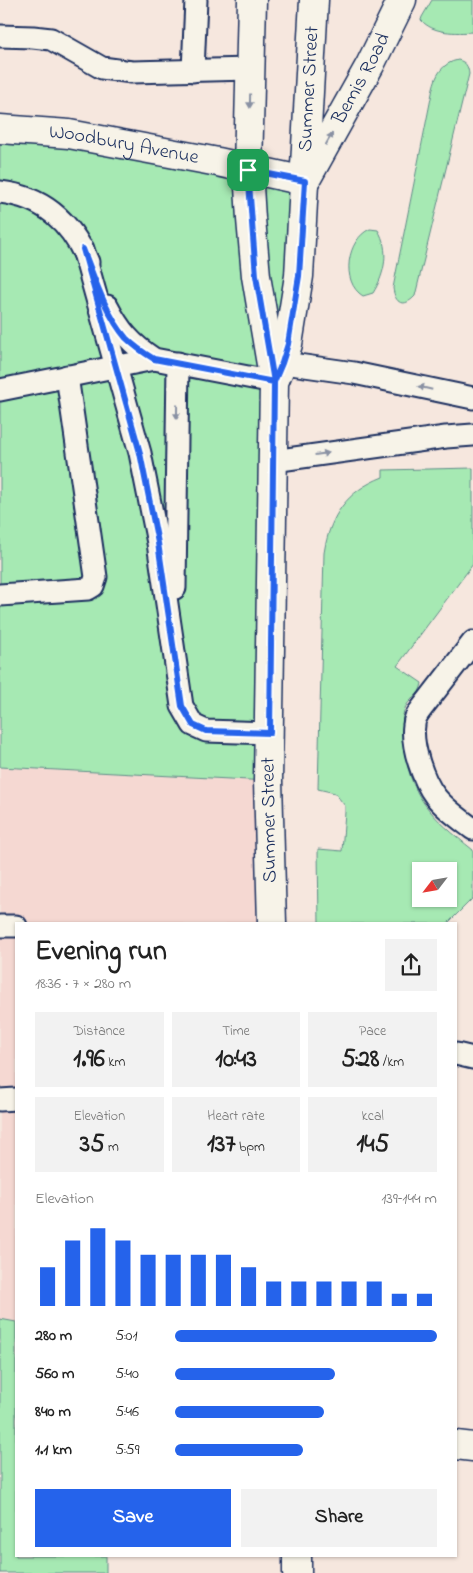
<!DOCTYPE html>
<html lang="en">
<head>
<meta charset="utf-8">
<style>
	:root { --surface:#fff; --page:#f2f2f2; --text:#222; --muted:#767676; --accent:#2563eb }
	body { margin:0; font-family:"Indie Flower",sans-serif; background:var(--page); color:var(--text); height:100vh; display:flex; flex-direction:column; font-size:19px; white-space:nowrap }
	* { box-sizing:border-box; margin:0 }
	p { font-size:16px; color:var(--muted) }
	.icon { flex:none; width:28px; height:28px; fill:none; stroke:currentColor; stroke-width:2; stroke-linecap:round; stroke-linejoin:round }
	.map { position:relative; flex:1; overflow:hidden }
	.sheet { position:absolute; left:15px; top:922px; width:442px; height:635px; display:flex; flex-direction:column; background:var(--surface); border-radius:0px; box-shadow:0 1px 4px #0004 }
	.sheet>* { flex:none }
	.needle { width:32px; rotate:239deg }
	.fabs { position:absolute; left:412px; top:862px; display:grid; gap:10px }
	.fabs a { display:grid; place-items:center; width:45px; height:45px; border-radius:0px; background:var(--surface); box-shadow:0 1px 4px #0004; font-size:25px }
	.pin { position:absolute; display:grid; place-items:center; width:42px; height:42px; color:#fff; margin:-21px; border-radius:10px; box-shadow:0 2px 8px #0006 }
	.round { display:grid; place-items:center; flex:none; width:52px; height:52px; border-radius:0px; background:var(--page) }
	.head { display:flex; align-items:center; justify-content:space-between; height:85px; padding:0 20px }
	h1 { font-size:28px; font-weight:700; line-height:38px }
	.metrics { display:grid; grid-template-columns:repeat(3,1fr); gap:8px; height:85px; padding:5px 20px }
	.metrics div { display:grid; align-content:center; border-radius:0px; background:var(--page); text-align:center }
	.metrics b { font-size:25px; font-weight:700 }
	.metrics small { font-size:14px; font-weight:400 }
	.metrics p { font-size:14px }
	.chart { height:140px; padding:10px 20px }
	.chart p { display:flex; justify-content:space-between }
	.chart svg { width:100%; height:90px; margin-top:5px; stroke:var(--accent); stroke-width:6 }
	.cta { display:flex; gap:10px; margin-top:auto; padding:10px 20px }
	.cta a { flex:1; height:58px; border-radius:0px; background:var(--accent); color:#fff; font-size:20px; font-weight:700; line-height:58px; text-align:center }
	.cta a+a { background:var(--page); color:var(--text) }
	ul { padding:0 20px; list-style:none; font-size:16px }
	li { display:grid; grid-template-columns:80px 60px 1fr; align-items:center; height:38px }
	li i { height:12px; border-radius:6px; background:var(--accent) }
	.map>svg:first-child { display:block }
	.built { fill:#f5d8d2 }
	.green { fill:#a6e9b3; stroke:#608c88; fill-rule:evenodd }
	.lines { fill:none; stroke-linecap:round; stroke-linejoin:round }
	.service-casing { stroke:#1b2f5e; stroke-width:25 }
	.minor-casing { stroke:#1b2f5e; stroke-width:31 }
	.secondary-casing { stroke:#1b2f5e; stroke-width:31 }
	.service { stroke:#f7f3e8; stroke-width:21 }
	.minor { stroke:#f7f3e8; stroke-width:28 }
	.secondary { stroke:#f7f3e8; stroke-width:28 }
	.oneway { fill:#8991a3 }
	.route-casing { stroke:#fff; stroke-width:10 }
	.route { stroke:#2563eb; stroke-width:6 }
	.labels { text-anchor:middle; dominant-baseline:central; stroke-width:4; stroke-linejoin:round; paint-order:stroke }
	.street-label { font-size:20px; fill:#1b2f5e; stroke:#f7f3e8 }
</style>
</head>
<body>
<div class="map">
<svg width="473" height="1573" viewBox="0 0 473 1573">
	<rect width="100%" height="100%" fill="#f6e7de"/>
	<filter id="ink" filterUnits="userSpaceOnUse"><feTurbulence type="fractalNoise" baseFrequency=".02" numOctaves="2"/><feDisplacementMap in="SourceGraphic" scale="10" xChannelSelector="R" yChannelSelector="G"/><feConvolveMatrix kernelMatrix="1 2 1 2 8 2 1 2 1" color-interpolation-filters="sRGB"/></filter>
	<g filter="url(#ink)">
		<!-- built -->
		<path class="built" d="M0,767L268,781L272,924H16V1556H106V1573H0Z"/>
		<!-- green -->
		<g class="green">
			<path d="M432,0H473V32C456,33 433,34 421,20L422,17Z"/>
			<path d="M458,60C466,62 468,66 469,74L415,296C404,308 395,304 393,288L433,88C436,75 442,63 458,60Z"/>
			<path d="M0,129L305,181L291,321L268,781L0,767Z"/>
			<path d="M370,229L378,230C390,250 385,274 373,293L363,296C340,282 347,239 370,229Z"/>
			<path d="M473,468V564L397,666L422,683C420,698 408,697 404,711C401,720 403,732 404,741C408,797 432,817 473,850V898L447,924H319L318,849L342,851L345,812V806L335,793L318,789L324,553C330,515 347,491 383,477V470ZM421,871H449V899H421Z"/>
			<path d="M0,1319L16,1322V1556H106V1573H0Z"/>
		</g>
		<g class="lines">
			<!-- service casing -->
			<g class="service-casing">
				<g id="service">
					<path d="M0,36L33,37L51,39L102,68L132,72L250,69"/>
					<path d="M193,71L196,0"/>
					<path d="M0,192C44,197 71,222 88,262"/>
					<path d="M83,249L140,453L158,543L182,706L193,725L206,731L270,733"/>
					<path d="M107,306C120,331 131,344 154,359L274,382"/>
					<path d="M270,361L354,373L473,398"/>
					<path d="M0,390L154,359"/>
					<path d="M273,461L446,437L473,435"/>
					<path d="M175,588L178,363"/>
					<path d="M0,595L88,589L93,586L96,577L67,376"/>
					<path d="M473,642L422,708C418,713 414,719 414,725C411,746 423,780 435,796C445,809 460,819 473,829"/>
					<path d="M0,926H16"/>
					<path d="M456,1054L473,1058"/>
					<path d="M0,1100L16,1099"/>
				</g>
			</g>
			<!-- minor casing -->
			<g class="minor-casing">
				<g id="minor">
					<path id="s1" d="M0,129L69,134L218,162L305,181"/>
					<path d="M456,1445L473,1447"/>
				</g>
			</g>
			<!-- secondary casing -->
			<g class="secondary-casing">
				<g id="secondary">
					<path d="M252,0L248,170L251,219L256,276L274,382"/>
					<path id="s2" d="M308,176L370,65L402,0"/>
					<path id="s3" d="M272,924L268,781L274,382L282,363L288,344L299,276L314,0"/>
					<path d="M297,1556V1573"/>
				</g>
			</g>
			<!-- service -->
			<use href="#service" class="service"/>
			<!-- minor -->
			<use href="#minor" class="minor"/>
			<!-- secondary -->
			<use href="#secondary" class="secondary"/>
		</g>
		<!-- one-way arrows -->
		<defs><path id="oneway-solid" d="M-6-.8H1V-3.2L6.5 0L1 3.2V.8H-6Z" transform="scale(1.25)"/></defs>
		<g class="oneway">
			<use href="#oneway-solid" transform="translate(250 101) rotate(91)"/>
			<use href="#oneway-solid" transform="translate(329 139) rotate(-61)"/>
			<use href="#oneway-solid" transform="translate(425 388) rotate(-167)"/>
			<use href="#oneway-solid" transform="translate(177 412) rotate(91)"/>
			<use href="#oneway-solid" transform="translate(322 454) rotate(-8)"/>
		</g>
	</g>
	<g class="lines" filter="url(#ink)">
		<!-- route casing -->
		<g class="route-casing">
			<path id="route" d="M248,170L256,276L274,382L154,359C144,353 134,346 126,338C106,315 94,277 83,249L140,453L158,543L182,706L193,725L206,731L270,733L274,382L282,363L288,344L299,276L305,181L248,170"/>
		</g>
		<!-- route -->
		<use href="#route" class="route"/>
	</g>
	<g class="labels">
		<!-- street labels -->
		<g class="street-label">
			<text stroke="none"><textPath href="#s2" startOffset="111">Bemis Road</textPath></text>
			<text stroke="none"><textPath href="#s3" startOffset="839">Summer Street</textPath></text>
			<text stroke="none"><textPath href="#s1" startOffset="125">Woodbury Avenue</textPath></text>
			<text transform="translate(270 820) rotate(-91)">Summer Street</text>
		</g>
	</g>
</svg>
<div class="fabs">
<a><svg class="needle" viewBox="-14 -14 28 28"><path d="M0-13l5 13h-10z" fill="#e53935"/><path d="M0 13l5-13h-10z" fill="#767676"/></svg></a>
</div>
<div class="pin" style="left:248px;top:170px;background:#1e9e55"><svg class="icon" aria-label="arrive" viewBox="0 0 24 24"><path d="M6 21V4h12l-3 4 3 4H6"/></svg></div>
<section class="sheet">
<div class="head"><div><h1>Evening run</h1><p>18:36 · 7 × 280 m</p></div><a class="round"><svg class="icon" aria-label="share" viewBox="0 0 24 24"><path d="M12 15V3M7 8l5-5 5 5M5 13v7h14v-7"/></svg></a></div>
<div class="metrics">
<div><p>Distance</p><b>1.96<small> km</small></b></div>
<div><p>Time</p><b>10:43</b></div>
<div><p>Pace</p><b>5:28<small> /km</small></b></div>
</div>
<div class="metrics">
<div><p>Elevation</p><b>35<small> m</small></b></div>
<div><p>Heart rate</p><b>137<small> bpm</small></b></div>
<div><p>kcal</p><b>145</b></div>
</div>
<div class="chart"><p><span>Elevation</span>139–144 m</p>
<svg viewBox="0 0 160 44" preserveAspectRatio="none"><path d="M5 44V25M15 44V12M25 44V6M35 44V12M45 44V19M55 44V19M65 44V19M75 44V19M85 44V25M95 44V32M105 44V32M115 44V32M125 44V32M135 44V32M145 44V38M155 44V38"/></svg>
</div>
<ul>
<li><b>280 m</b>5:01<i style="width:100%"></i></li>
<li><b>560 m</b>5:40<i style="width:61%"></i></li>
<li><b>840 m</b>5:46<i style="width:57%"></i></li>
<li><b>1.1 km</b>5:59<i style="width:49%"></i></li>
</ul>
<div class="cta"><a>Save</a><a>Share</a></div>
</section>
</div>
</body>
</html>
